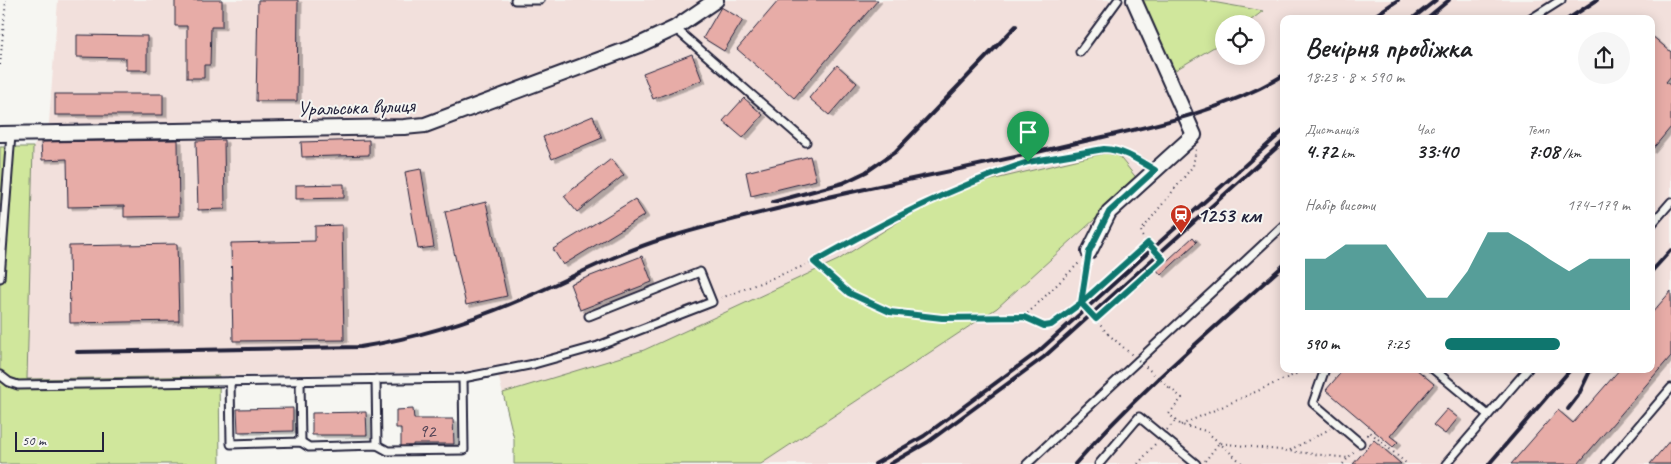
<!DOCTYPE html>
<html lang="uk">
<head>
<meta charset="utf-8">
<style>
	:root { --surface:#fff; --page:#f6f6f6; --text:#202124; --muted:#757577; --accent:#0f766e }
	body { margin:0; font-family:Caveat,sans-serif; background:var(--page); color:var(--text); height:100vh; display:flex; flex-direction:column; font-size:19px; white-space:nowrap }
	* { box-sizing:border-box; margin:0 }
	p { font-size:16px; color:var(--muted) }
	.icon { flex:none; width:28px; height:28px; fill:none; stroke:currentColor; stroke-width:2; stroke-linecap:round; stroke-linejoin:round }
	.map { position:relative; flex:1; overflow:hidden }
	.side { position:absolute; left:1280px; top:15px; width:375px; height:358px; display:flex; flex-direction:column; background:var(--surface); border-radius:10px; box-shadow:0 2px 12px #0003 }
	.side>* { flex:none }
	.tools { position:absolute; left:1215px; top:15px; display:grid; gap:10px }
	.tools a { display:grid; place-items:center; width:50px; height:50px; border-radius:50%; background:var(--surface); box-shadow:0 2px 12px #0003; font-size:25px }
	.scale { position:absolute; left:15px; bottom:12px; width:89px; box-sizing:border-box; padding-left:5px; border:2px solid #22223b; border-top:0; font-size:14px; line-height:18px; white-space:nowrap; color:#22223b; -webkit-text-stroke:4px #f6f6f2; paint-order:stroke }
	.pin { position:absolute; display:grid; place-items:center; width:42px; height:42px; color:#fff; margin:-51px -21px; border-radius:50% 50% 50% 0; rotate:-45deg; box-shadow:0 0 5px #0007 }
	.pin .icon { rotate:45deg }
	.round { display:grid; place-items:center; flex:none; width:52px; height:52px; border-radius:26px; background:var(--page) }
	.head { display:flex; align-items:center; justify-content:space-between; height:85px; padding:0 25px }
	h1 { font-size:28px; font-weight:600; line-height:38px }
	.stats { display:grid; grid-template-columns:repeat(3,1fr); gap:8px; height:85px; padding:5px 25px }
	.stats div { display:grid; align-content:center }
	.stats b { font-size:21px; font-weight:600 }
	.stats small { font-size:14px; font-weight:400 }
	.stats p { font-size:14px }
	.chart { height:140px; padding:10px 25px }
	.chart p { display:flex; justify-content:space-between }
	.chart svg { width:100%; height:90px; margin-top:5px; fill:var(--accent); opacity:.7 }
	ul { padding:0 25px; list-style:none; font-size:16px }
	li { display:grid; grid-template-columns:80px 60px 1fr; align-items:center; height:38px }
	li i { height:12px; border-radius:6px; background:var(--accent) }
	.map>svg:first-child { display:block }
	.built { fill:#f2e0dc; fill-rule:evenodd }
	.green { fill:#d0e79c; stroke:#79846c }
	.building { fill:#e7aca7; stroke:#22223b; filter:url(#shadow) }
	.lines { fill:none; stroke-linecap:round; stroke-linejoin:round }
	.lane-casing { stroke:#22223b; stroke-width:11 }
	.street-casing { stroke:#22223b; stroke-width:18 }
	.path { stroke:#22223b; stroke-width:2; stroke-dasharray:1 4; stroke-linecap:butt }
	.lane { stroke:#f6f6f2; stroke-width:7 }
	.street { stroke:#f6f6f2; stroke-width:14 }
	.rail { stroke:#22223b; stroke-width:4 }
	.path-bridge { stroke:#22223b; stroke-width:2; stroke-dasharray:1 4; stroke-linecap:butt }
	.route-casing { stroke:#fff; stroke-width:10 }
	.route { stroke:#0f766e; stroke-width:6 }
	.labels { text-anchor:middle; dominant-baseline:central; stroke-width:4; stroke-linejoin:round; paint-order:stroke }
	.number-label { font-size:19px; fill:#534456 }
	.street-label { font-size:21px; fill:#22223b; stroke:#f6f6f2 }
	.poi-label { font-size:21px; font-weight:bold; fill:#22223b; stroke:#f6f6f2; text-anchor:start }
</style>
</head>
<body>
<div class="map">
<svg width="1671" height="464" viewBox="0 0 1671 464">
	<defs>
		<filter id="shadow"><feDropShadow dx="4" dy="2.5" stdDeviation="0" flood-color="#0004"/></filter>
	</defs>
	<rect width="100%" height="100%" fill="#f6f6f2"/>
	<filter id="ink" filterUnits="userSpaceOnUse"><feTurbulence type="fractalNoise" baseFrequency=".02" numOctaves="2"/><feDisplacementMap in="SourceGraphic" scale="10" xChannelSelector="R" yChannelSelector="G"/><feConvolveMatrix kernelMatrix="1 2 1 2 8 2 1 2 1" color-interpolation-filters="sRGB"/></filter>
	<g filter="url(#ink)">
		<!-- built -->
		<path class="built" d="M58,0H1671V464H514V439L496,366L463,372L219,376L220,464H0V318L29,288L33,147L49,123ZM1284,19H1651V369H1284ZM1224,24H1256V56H1224Z"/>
		<!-- green -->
		<g class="green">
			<path d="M1141,0H1201L1263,11L1246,24H1224V41L1172,72Z"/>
			<path d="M0,147H33L27,379L219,376L220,464H0Z"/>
			<path d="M1105,153L1118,155L1138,180L997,308L761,464H514V439L503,393L644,350L838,260L912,213L966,186Z"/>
		</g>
		<!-- building -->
		<g class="building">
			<path d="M175,0H222V27H211L210,65H204V78H187V26H175Z"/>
			<path d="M258,0H298L297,101H256Z"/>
			<path d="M779,0H878L794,98L737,49Z"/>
			<path d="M721,7L743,20L724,51L703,38Z"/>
			<path d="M77,35L147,36V70H126V58L77,57Z"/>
			<path d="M1651,35L1671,52V76L1666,82L1671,86V127L1651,151Z"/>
			<path d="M692,54L702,80L653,99L643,73Z"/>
			<path d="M837,65L857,83L829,115L809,98Z"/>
			<rect x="55" y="94" width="108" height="21"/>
			<path d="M744,98L763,115L743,138L723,121Z"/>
			<path d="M593,116L602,138L552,159L543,137Z"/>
			<path d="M178,140L179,216L124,217V206L68,207L67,159L42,160L41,142Z"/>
			<path d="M224,140L225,209L198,210L196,141Z"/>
			<path d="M369,140V155L302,157L301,142Z"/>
			<path d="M810,156L816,180L751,196L746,172Z"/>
			<path d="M611,159L624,175L577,212L564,196Z"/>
			<path d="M421,169L434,247L418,249L405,172Z"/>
			<path d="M344,184V198L296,199V185Z"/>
			<path d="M635,199L645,215L563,265L553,249Z"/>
			<path d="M486,202L507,296L466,305L445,212Z"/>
			<path d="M342,225L344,340L233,341L231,243L315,241V226Z"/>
			<path d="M1193,237L1197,242L1161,275L1157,270Z"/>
			<path d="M177,244L179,321L70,323L69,246Z"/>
			<path d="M642,256L652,282L580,310L570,284Z"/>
			<path d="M1671,291V356L1578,464H1511L1558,410L1573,423L1620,369H1651V314Z"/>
			<path d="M1344,369H1416L1434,384L1390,436L1398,442L1393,447L1326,390Z"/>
			<path d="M293,408V431L238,432L237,409Z"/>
			<path d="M413,409L414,419H453L454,444H413V448H401V428H396V410Z"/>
			<path d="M1447,409L1458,418L1445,434L1433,425Z"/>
			<path d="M366,412L367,435H312V413Z"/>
			<path d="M1671,439V464H1650Z"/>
			<path d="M1374,440L1401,464H1353Z"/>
		</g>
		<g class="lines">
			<!-- lane casing -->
			<g class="lane-casing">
				<g id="lane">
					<path d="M515,0H540"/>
					<path d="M1531,19L1561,0"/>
					<path d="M675,28L806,142"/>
					<path d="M1080,52L1118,0"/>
					<path d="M1651,225L1671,202"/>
					<path d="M0,278L11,134"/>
					<path d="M1325,369L1313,403L1360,443"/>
					<path d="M1433,369L1488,415"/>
					<path d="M0,375L9,382L18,385L463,378L534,364L598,346L712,302L700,272L589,316"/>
					<path d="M376,379L377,445"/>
					<path d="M300,381L301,442"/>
					<path d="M230,382L231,444L301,442L309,447L377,445L388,451L464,450L463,378"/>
					<path d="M1027,464L1284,225"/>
					<path d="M1099,464L1139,417L1196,464"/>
					<path d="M1446,464L1528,369"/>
					<path d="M1606,464L1671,388"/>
				</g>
			</g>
			<!-- street casing -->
			<g class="street-casing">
				<g id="street">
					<path d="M0,134L404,127L425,125L639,45L675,28L716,0"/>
					<path d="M1089,252L1109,212L1194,135L1134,0"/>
				</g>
			</g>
			<!-- path -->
			<g class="path">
				<path d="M0,65L6,0"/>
				<path d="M814,262C826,272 837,284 849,292C897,326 964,318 1020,317C1031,317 1041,330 1052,325C1082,309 1122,266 1148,243"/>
				<path d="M721,298L814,262L935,198L988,175L1028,162L1104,149L1124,152L1145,164"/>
				<path d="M1081,303L1088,263"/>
				<path d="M1081,303L1108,334"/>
				<path d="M1024,317L1081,261"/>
				<path d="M1096,319L1163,259L1142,236L1141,231L1193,166L1196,149"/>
				<path d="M1170,388L1182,398L1169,414L1181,425L1206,431L1243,464"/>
				<path d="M1181,425L1307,369"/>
				<path d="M1167,430L1176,420"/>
				<path d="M1367,435L1370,432L1407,464"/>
				<path d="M1290,450L1330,429"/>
				<path d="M1205,461L1219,443L1348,458"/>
				<path d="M1138,464L1156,443"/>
				<path d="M1343,464L1354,451"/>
			</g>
			<!-- lane -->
			<use href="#lane" class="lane"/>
			<!-- street -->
			<use href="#street" class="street"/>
			<!-- rail -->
			<g class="rail">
				<path d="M1370,19L1398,0"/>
				<path d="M1412,19L1436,0"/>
				<path d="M1426,19L1449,0"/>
				<path d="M1568,19L1597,0"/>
				<path d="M773,202L843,183L866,172L895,152L1016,26"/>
				<path d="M1651,272L1671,250"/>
				<path d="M77,352L360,347C415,338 471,321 522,299C570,279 616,253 666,238C799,199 937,176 1072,144C1145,127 1219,114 1284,75"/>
				<path d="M1568,409L1578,396L1591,369"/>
				<path d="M875,464L924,436L1039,351L1284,130"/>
				<path d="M890,464L928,442L1044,357L1284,141"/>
				<path d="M1075,464C1139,391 1212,330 1284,265"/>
				<path d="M1489,464L1571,369"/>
			</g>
			<!-- path-bridge -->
			<path class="path-bridge" d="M1108,334L1170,388"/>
		</g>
	</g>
	<g class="lines" filter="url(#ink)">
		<!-- route casing -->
		<g class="route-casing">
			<path id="route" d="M1028,162C953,186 883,223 814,262L849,293L890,312L942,318L1024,317L1044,326L1051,325L1081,303L1096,319L1163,259L1148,243L1081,303L1089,252L1109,212L1155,170C1138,160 1124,150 1104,149L1028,162"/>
		</g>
		<!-- route -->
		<use href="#route" class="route"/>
	</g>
	<!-- icons -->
	<defs>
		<g id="station-pin" transform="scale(1.125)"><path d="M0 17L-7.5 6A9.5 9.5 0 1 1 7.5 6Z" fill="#c8321e" stroke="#f6f6f2"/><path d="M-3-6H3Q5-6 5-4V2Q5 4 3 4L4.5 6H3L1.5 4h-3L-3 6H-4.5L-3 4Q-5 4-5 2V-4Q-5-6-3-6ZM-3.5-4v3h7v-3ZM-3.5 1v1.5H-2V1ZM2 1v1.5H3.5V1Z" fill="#fff"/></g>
	</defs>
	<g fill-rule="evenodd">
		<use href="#station-pin" x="1181" y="215"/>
	</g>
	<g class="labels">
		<!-- number labels -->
		<g class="number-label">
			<text x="427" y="431">92</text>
		</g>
		<!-- street labels -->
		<g class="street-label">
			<text transform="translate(356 107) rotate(-2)">Уральська вулиця</text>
		</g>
		<!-- poi labels -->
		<g class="poi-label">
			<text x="1197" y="215">1253 км</text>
		</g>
	</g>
</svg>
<div class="tools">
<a><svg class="icon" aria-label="locate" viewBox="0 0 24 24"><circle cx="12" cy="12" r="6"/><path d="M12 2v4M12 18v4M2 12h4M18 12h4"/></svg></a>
</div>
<div class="scale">50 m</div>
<div class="pin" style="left:1028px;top:162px;background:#1e9e55"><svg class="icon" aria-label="arrive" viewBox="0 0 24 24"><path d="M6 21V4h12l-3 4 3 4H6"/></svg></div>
<section class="side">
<div class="head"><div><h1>Вечірня пробіжка</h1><p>18:23 · 8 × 590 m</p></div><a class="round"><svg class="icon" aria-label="share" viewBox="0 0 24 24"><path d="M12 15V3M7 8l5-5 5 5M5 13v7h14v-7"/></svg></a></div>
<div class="stats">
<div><p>Дистанція</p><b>4.72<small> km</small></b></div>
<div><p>Час</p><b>33:40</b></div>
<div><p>Темп</p><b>7:08<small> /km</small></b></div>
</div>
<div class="chart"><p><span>Набір висоти</span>174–179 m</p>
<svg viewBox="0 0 160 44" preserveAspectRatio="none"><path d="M0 44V19L10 19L20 12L30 12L40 12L50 25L60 38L70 38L80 25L90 6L100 6L110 12L120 19L130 25L140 19L150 19L160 19V44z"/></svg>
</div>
<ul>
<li><b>590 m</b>7:25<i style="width:62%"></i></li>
</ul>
</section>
</div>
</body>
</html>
